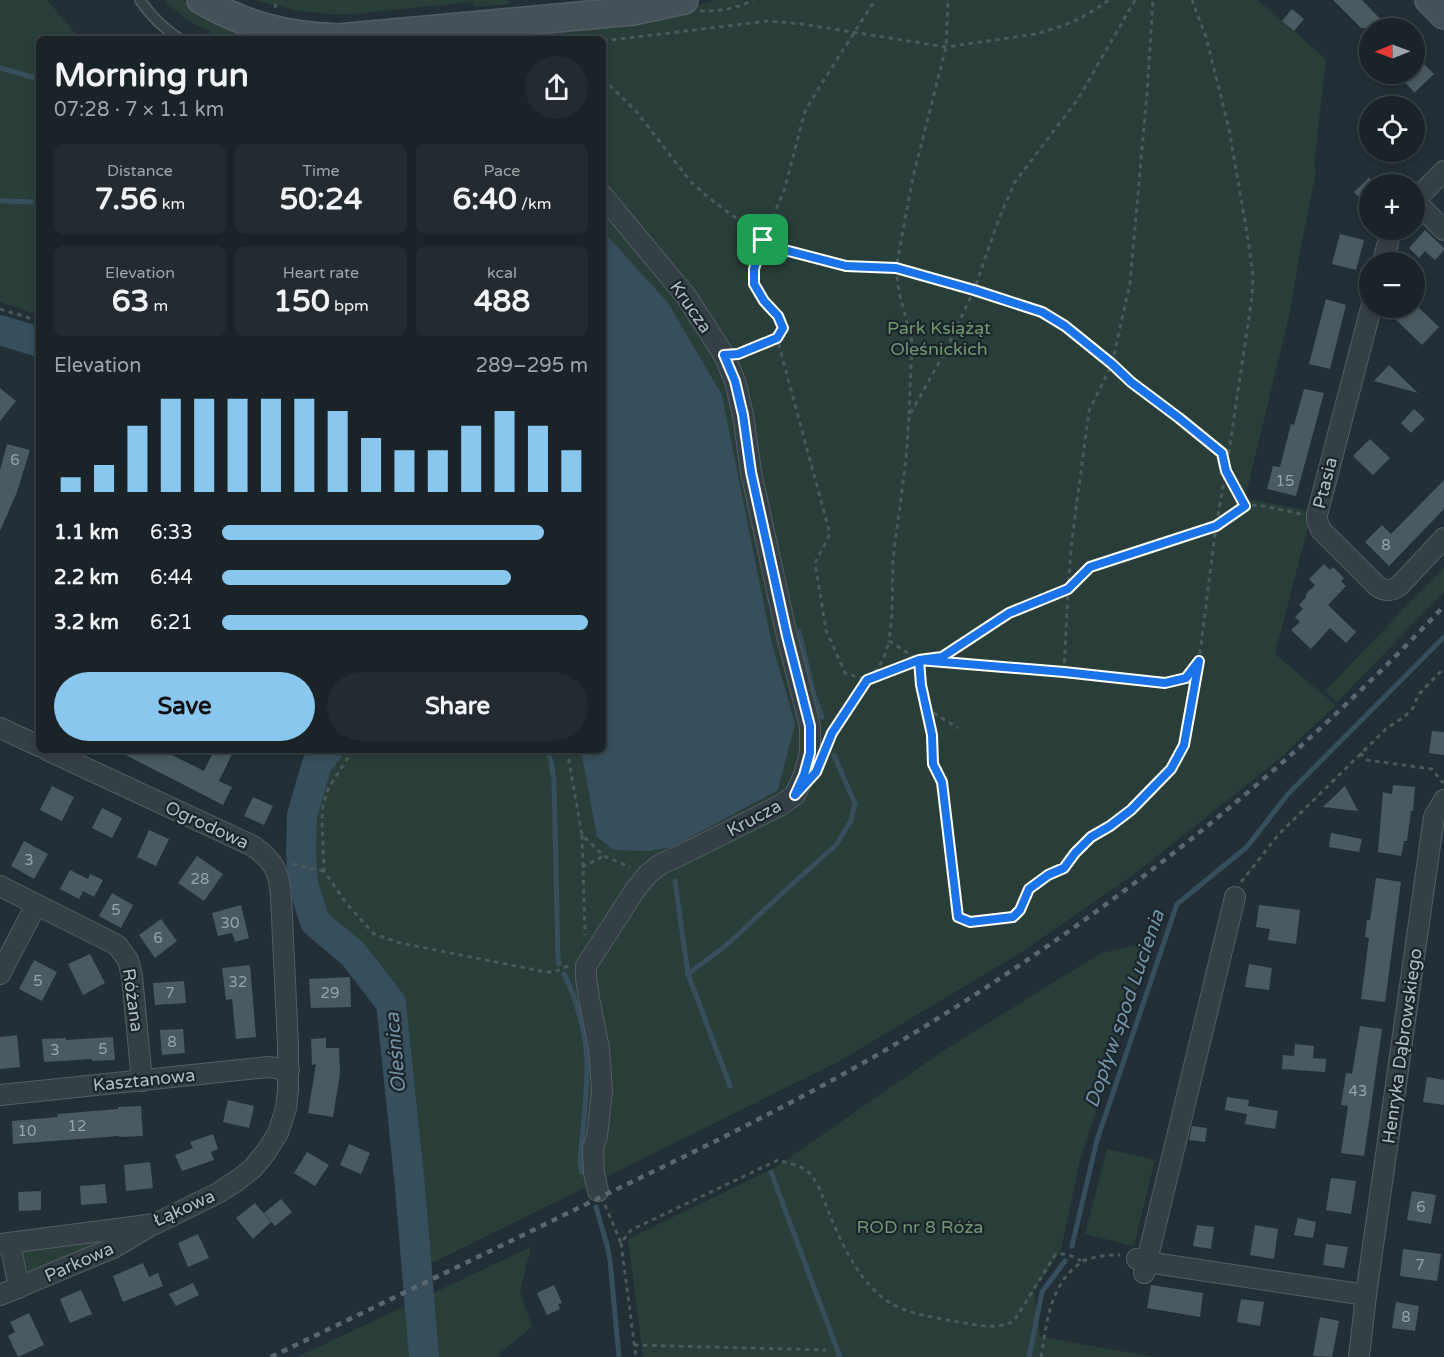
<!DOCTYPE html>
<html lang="en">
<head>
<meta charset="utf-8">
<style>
	:root { --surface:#1a2328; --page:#232b30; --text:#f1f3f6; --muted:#9fa4a8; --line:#384045; --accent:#89c7ef }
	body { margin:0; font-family:"Varela Round",sans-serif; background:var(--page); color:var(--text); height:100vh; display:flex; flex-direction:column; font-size:22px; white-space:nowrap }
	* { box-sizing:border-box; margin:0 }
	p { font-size:20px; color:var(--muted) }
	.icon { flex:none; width:33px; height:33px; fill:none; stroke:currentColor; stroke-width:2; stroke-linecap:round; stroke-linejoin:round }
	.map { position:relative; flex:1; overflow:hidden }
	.panel { position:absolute; left:36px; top:36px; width:570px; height:717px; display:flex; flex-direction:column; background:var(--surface); border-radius:9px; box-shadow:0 3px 9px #0003,0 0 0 2px var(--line) }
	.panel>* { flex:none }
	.needle { width:39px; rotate:269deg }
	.controls { position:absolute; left:1359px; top:18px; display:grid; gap:12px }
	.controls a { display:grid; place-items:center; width:66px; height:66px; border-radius:50%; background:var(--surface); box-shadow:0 3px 9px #0003,0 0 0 2px var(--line); font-size:30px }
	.pin { position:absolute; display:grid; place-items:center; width:51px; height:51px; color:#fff; margin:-26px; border-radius:12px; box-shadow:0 3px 9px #0006 }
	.round { display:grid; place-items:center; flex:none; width:63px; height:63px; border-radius:32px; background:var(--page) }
	.head { display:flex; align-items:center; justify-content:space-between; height:102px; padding:0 18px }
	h1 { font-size:33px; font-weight:700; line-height:45px }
	.figures { display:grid; grid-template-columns:repeat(3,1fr); gap:9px; height:102px; padding:6px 18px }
	.figures div { display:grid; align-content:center; border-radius:9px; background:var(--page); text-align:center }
	.figures b { font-size:30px; font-weight:700 }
	.figures small { font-size:16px; font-weight:400 }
	.figures p { font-size:16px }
	.chart { height:168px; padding:12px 18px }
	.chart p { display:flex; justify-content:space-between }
	.chart svg { width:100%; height:108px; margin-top:6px; stroke:var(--accent); stroke-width:6 }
	.cta { display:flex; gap:12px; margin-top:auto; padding:12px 18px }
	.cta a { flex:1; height:69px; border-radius:36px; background:var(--accent); color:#111; font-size:24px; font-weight:700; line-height:69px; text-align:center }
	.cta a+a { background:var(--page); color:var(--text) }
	ul { padding:0 18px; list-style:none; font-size:20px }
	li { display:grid; grid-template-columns:96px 72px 1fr; align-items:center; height:45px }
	li i { height:15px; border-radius:8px; background:var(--accent) }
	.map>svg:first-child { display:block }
	.green { fill:#2a3e39 }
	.water { fill:#374e5c }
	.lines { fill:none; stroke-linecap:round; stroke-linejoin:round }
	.stream { stroke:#374e5c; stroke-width:5 }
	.river { stroke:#374e5c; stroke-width:30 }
	.building { fill:#4a5a61 }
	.lane-casing { stroke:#535e64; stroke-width:12 }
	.street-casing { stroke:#535e64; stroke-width:22 }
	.secondary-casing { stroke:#535e64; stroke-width:30 }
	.path { stroke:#485a59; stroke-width:3; stroke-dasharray:4.5 4.5; stroke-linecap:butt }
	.lane { stroke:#354046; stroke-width:9 }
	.street { stroke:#354046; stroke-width:20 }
	.secondary { stroke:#445159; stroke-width:27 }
	.rail { stroke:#59676f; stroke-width:4.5; stroke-dasharray:6 6; stroke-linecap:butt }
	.route-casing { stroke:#fff; stroke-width:12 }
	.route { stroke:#1a73e8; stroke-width:8 }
	.labels { text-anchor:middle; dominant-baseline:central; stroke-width:4.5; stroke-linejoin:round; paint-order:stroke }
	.number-label { font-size:15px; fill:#96a4aa }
	.street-label { font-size:18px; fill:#b0bcc3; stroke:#1b252b }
	.park-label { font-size:18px; fill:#709670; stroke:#1b252b }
	.water-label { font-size:20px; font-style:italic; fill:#7293a5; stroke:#1b252b }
</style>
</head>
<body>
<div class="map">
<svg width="1444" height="1357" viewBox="0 0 1444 1357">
	<rect width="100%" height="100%" fill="#222f36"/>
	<!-- green -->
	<g class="green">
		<path d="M0,0H47L80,39H39V315L0,302Z"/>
		<path d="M164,0H182L194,8L261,39H244L243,36H223L222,39H207L210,31C191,24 178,14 164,0Z"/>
		<path d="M254,0H507L511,4L474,7L472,2L343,15L298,11Z"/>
		<path d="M716,0H1258L1326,59L1314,165L1316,172L1300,252L1290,312L1245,498L1308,511L1309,523L1275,654L1336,705L1280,758L1140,870L1022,952L840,1061L426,1266L398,996L320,910L309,844L313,793L330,761L338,750H603V39H445L690,8Z"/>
		<path d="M1444,567V592L1337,702L1325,691Z"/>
		<path d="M1152,942L1080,1160L1061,1250L1034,1291L1040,1337L1156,1357H643L628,1239L776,1167L940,1053L1101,953Z"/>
		<path d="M1107,1149L1155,1160L1134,1246L1085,1234Z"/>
		<path d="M111,1238L29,1275C22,1269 22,1261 23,1253L29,1248Z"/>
		<path d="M531,1247L520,1291L532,1327L501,1352L498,1357H297Z"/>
	</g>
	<!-- water -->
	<path class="water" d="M603,231L668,303L722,395L771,640L795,724L778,790L672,847L649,851L614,850L597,837L581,750H603Z"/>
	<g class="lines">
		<!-- stream -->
		<g class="stream">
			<path d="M0,68L39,79"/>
			<path d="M0,201L39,202"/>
			<path d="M799,632L813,692L822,717"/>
			<path d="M547,750L551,761L554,781L558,959L559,964"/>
			<path d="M675,881L688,974L730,1086"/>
			<path d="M564,974C578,1001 588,1041 587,1072C586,1102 583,1131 580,1160L582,1172"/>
			<path d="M688,974L729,943L778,897L837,844L851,820L855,804L834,755"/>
			<path d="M771,1172L840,1357"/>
			<path d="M596,1207L607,1245L610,1260L619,1357"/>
			<path d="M1072,1246L1097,1140L1177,904L1247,847L1288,794L1444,637"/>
			<path d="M1029,1357L1042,1292L1065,1261"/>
		</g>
		<!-- river -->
		<g class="river">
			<path d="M0,330L39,342"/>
			<path d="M328,750L317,764L302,815L301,853L303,884L315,922L353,954L391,1003L410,1187L424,1357"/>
		</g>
	</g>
	<!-- building -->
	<g class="building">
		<path d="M1333,0H1362L1389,28H1361Z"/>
		<path d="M1292,9L1304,19L1294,31L1282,21Z"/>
		<path d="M1414,54L1434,74L1414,93V92L1397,74H1414Z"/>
		<path d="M1370,177V208L1354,192Z"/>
		<path d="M1425,230L1444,248V250L1435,260L1425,251L1419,258L1409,248Z"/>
		<path d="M1340,234L1364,240L1356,270L1332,264Z"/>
		<path d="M1326,299L1346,305L1330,369L1309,364Z"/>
		<path d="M1400,308H1419L1439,327L1422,345L1392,316Z"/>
		<path d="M1389,365L1418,393L1374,381Z"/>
		<path d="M0,388L16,401L0,421Z"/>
		<path d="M1304,389L1324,393L1296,496L1267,489L1273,466L1280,467L1291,424L1294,425Z"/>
		<path d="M1414,409L1425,419L1411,433L1401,423Z"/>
		<path d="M1370,439L1390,458L1373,475L1353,456Z"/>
		<path d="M7,444L30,450L17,492L0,531V470Z"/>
		<path d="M1444,480V509L1389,566L1365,542L1382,525L1391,534Z"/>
		<path d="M1324,564L1330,570L1333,567L1344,578L1341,581L1346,586L1328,605L1356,632L1346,643L1330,628L1311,649L1291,630L1300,622L1295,617L1303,609L1299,605L1307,596L1305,595L1315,585L1309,579Z"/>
		<path d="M1432,731L1444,732V755L1429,753Z"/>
		<path d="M116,750H162L204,771L214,750H234L219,781L232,787L223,805Z"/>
		<path d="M1393,785L1415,787L1413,811H1411L1407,841H1404L1401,856L1378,852L1383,792L1392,794Z"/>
		<path d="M52,786L74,797L62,821L40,810Z"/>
		<path d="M1345,786L1358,811L1323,807Z"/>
		<path d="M253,797L273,806L264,825L244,816Z"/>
		<path d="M102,808L122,818L112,838L92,828Z"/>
		<path d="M149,830L169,839L156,866L137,857Z"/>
		<path d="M1331,833L1362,839L1359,852L1329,847Z"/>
		<path d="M24,841L48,854L34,879L11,866Z"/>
		<path d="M197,856L223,874L204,901L178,883Z"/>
		<path d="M70,870L88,879L90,874L103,880L94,897L83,891L79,899L60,889Z"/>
		<path d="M1376,878L1401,882L1385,1002L1361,999L1369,938L1365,937L1367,920H1370Z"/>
		<path d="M112,893L133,905L121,928L99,916Z"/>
		<path d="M241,905L249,938L235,942L232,933L218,936L212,913Z"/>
		<path d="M1259,905L1300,910L1296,944L1268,940L1270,929L1256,927Z"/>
		<path d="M161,919L177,941L155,958L139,935Z"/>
		<path d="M90,954L105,983L83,995L68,964Z"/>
		<path d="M34,960L57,972L42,1001L19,989Z"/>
		<path d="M1249,964L1272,968L1269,990L1245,987Z"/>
		<path d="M250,965L256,1037L236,1039L232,999L226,1000L222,968Z"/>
		<path d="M350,977L351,1007L311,1008L309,979Z"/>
		<path d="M184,981L186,1003L155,1005L153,983Z"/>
		<path d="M1360,1026L1382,1029L1364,1156L1341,1153L1348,1106L1341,1105L1346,1073L1352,1074Z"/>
		<path d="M183,1029L185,1053L162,1055L160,1030Z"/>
		<path d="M17,1035L20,1067L0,1069V1037Z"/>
		<path d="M113,1037L115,1060L92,1061V1059L44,1062L42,1039L66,1038V1040Z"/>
		<path d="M326,1038V1048H339L340,1074L333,1117L308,1113L316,1064L312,1065L311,1039Z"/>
		<path d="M1295,1044L1314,1046L1313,1058L1326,1059L1325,1072L1282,1069L1283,1055L1294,1056Z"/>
		<path d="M1427,1077L1444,1080V1105L1423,1102Z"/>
		<path d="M1227,1097L1249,1100L1248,1106L1278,1111L1275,1129L1245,1124L1247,1114L1225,1110Z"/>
		<path d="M228,1100L254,1106L249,1128L223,1122Z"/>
		<path d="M141,1106L143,1136L119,1137V1136L13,1144L12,1121L58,1117L57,1114L118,1109V1107Z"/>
		<path d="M1192,1126L1207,1128L1205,1142L1189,1140Z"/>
		<path d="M213,1134L218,1149L211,1152L214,1160L182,1171L175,1155L193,1148L190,1142Z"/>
		<path d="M349,1144L370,1153L361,1174L340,1165Z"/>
		<path d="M307,1152L329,1165L315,1186L294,1173Z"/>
		<path d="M150,1162L153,1188L126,1191L124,1165Z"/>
		<path d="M1331,1178L1356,1181L1351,1214L1326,1210Z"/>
		<path d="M105,1184L107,1203L81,1205L80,1186Z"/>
		<path d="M41,1191V1210L19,1211L18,1192Z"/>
		<path d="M1412,1191L1436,1195L1431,1224L1407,1220Z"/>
		<path d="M281,1199L292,1212L275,1226L264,1213Z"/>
		<path d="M255,1203L271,1222L253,1239L236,1218Z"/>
		<path d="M1298,1218L1316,1222L1313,1238L1294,1235Z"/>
		<path d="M1197,1225L1214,1227L1211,1249L1193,1246Z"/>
		<path d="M1255,1225L1278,1229L1274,1259L1250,1255Z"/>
		<path d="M198,1234L209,1258L188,1267L178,1243Z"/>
		<path d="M1326,1244L1348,1247L1344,1268L1323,1265Z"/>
		<path d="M1403,1249L1441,1254L1437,1281L1400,1276Z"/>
		<path d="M143,1263L149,1277L158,1273L163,1286L123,1302L113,1276Z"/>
		<path d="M193,1283L199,1295L176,1306L169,1294Z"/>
		<path d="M554,1285L562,1303L558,1304L560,1309L547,1315L537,1293Z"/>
		<path d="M1151,1285L1203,1293L1200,1317L1147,1308Z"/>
		<path d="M81,1290L92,1314L70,1323L60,1299Z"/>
		<path d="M1241,1299L1264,1302L1260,1326L1237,1322Z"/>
		<path d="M1396,1302L1419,1306L1415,1331L1392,1328Z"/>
		<path d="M29,1313L44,1345L18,1357L8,1336L15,1332L10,1322Z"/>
		<path d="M1320,1317L1339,1321L1332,1357L1313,1356Z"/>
	</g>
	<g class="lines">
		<!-- lane casing -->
		<g class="lane-casing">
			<path id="lane" d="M140,0C151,16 164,29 180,39"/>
		</g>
		<!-- street casing -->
		<g class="street-casing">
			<g id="street">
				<path d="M1414,201L1444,171"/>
				<path d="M1415,201L1444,230"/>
				<path d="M1383,262L1391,230"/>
				<path d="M1371,308L1317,515V520L1321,530L1377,586C1386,592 1391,591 1399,586L1444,538"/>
				<path d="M0,728L39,746"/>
				<path d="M0,886L117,945L128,960L132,976L142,1081"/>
				<path d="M0,974L36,905"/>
				<path d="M0,1095L268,1067L289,1070"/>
				<path d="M598,1191L594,1173L593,1148L597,1136L602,1091L599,1049L589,998L586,978V966L635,890L648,874L661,864L679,856L779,806L795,795L804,775L810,753V726L787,636L751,472L743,415L735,381L724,355L686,296L603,196"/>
				<path d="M10,1243L19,1288"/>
				<path d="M0,1244L155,1224L218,1193L238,1180L253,1168L266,1152L278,1133L286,1108L288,1090V1045L281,896C279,871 274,861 253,846L47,750"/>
				<path d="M1137,1259L1147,1262L1366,1295"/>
				<path d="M1144,1273L1235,897"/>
				<path d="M0,1295L115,1247L147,1228"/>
				<path d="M1359,1357L1366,1295L1434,817L1444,800"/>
			</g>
		</g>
		<!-- secondary casing -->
		<g class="secondary-casing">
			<g id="secondary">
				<path d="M201,0C247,26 285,36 338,38L633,11L684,0"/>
				<path d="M1429,0L1444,15"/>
			</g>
		</g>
		<!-- path -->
		<g class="path">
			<path d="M1135,0L1078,99L1015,182L1000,216L974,290L945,352L909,416L906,459L893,559L892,615L889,641L919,660L1064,672L1165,683L1186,678L1199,661L1216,526L1245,506L1259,505L1301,514"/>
			<path d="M275,8L276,0"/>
			<path d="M700,11C720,11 736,9 753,0"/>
			<path d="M603,41L768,21L802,24L946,47L1036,34L1062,26L1081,18L1099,7L1109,0"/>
			<path d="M603,79L636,111L690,181L709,198L748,227L763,240L777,248L815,259L846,266L896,268L974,290L1042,312L1065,326L1112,364L1131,382L1179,418L1222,453L1226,471L1245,506"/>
			<path d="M0,309L39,321"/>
			<path d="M777,338L783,329L778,316L764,301L754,284L755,269L763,240L784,191L805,111L822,83L875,0"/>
			<path d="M741,353L777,338L830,534L815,563L826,630L845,673L867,680C881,666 884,659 889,641"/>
			<path d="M909,414L912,342L899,292L896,268L913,177L946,47L948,0"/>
			<path d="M927,659L942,657L1009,613L1068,589L1090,567L1216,526L1226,471L1252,297L1253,275L1247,233L1229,129L1206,37L1192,0"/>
			<path d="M919,660L921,685L932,735L933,764L942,782L958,917L970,922L1013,917L1020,910L1029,889L1048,875L1064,868L1075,853L1091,837L1110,826L1131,810L1153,788L1171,769L1184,745L1198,663"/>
			<path d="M1064,672L1068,589L1072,539L1089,411L1112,364L1130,283L1147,93L1153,0"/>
			<path d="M926,708L958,728"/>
			<path d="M829,740L832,733L867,680L906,664L920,659"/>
			<path d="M353,750L329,787L323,804L322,820L324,871L346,903L374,934L400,943L546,972H554L568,966"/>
			<path d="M567,750L582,835L604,856L630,867"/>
			<path d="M1360,753L1367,760L1432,769L1443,783"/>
			<path d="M944,787L950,803"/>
			<path d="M582,835L585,935"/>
			<path d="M293,864L324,871"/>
			<path d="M582,867L604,856"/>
			<path d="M1241,882L1279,834L1386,729L1404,717L1413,708L1418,695L1444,668"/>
			<path d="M605,1205L621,1243L631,1230L778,1160C788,1163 800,1165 808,1172C819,1182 823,1199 829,1213C842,1245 862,1288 894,1305C911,1314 933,1317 952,1321C973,1324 995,1331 1014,1321L1055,1255C1066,1252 1072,1256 1081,1261"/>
			<path d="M621,1243L636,1357"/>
			<path d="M634,1345L826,1350"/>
			<path d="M1041,1357C1046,1327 1049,1292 1072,1270C1076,1267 1079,1263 1083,1261C1095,1256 1108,1255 1120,1255"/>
		</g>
		<!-- lane -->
		<use href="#lane" class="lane"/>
		<!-- street -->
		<use href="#street" class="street"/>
		<!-- secondary -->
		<use href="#secondary" class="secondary"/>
		<!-- rail -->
		<path class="rail" d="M271,1357C385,1302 499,1247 613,1191C717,1141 821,1090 919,1030C1111,912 1289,771 1444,606"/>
	</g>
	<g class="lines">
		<!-- route casing -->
		<g class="route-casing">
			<path id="route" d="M763,240L754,269V284L764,301L778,316L783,328L777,338L738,354L724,355L735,381L743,415L751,472L787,636L810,726V753L804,775L795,795L816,772L832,733L867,680L919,660L1064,672L1165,683L1186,678L1199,661L1184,745L1171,769L1131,810L1110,826L1091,837L1075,853L1064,868L1048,875L1029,889L1020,910L1013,917L970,922L958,917L942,782L933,764L932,735L921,685L919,660L942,657L1009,613L1068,589L1090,567L1216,526L1245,506L1226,471L1222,453L1179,418L1131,382L1112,364L1065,326L1042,312L974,290L896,268L846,266L777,248L763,240"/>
		</g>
		<!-- route -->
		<use href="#route" class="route"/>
	</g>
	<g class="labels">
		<!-- number labels -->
		<g class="number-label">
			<text x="15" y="460">6</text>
			<text x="1285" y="481">15</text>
			<text x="1386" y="545">8</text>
			<text x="29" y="860">3</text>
			<text x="200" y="879">28</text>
			<text x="116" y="910">5</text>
			<text x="230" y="923">30</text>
			<text x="158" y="938">6</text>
			<text x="38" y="981">5</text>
			<text x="238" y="982">32</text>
			<text x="170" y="993">7</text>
			<text x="330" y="993">29</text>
			<text x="172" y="1042">8</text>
			<text x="103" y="1049">5</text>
			<text x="55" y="1050">3</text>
			<text x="1358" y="1091">43</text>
			<text x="77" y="1126">12</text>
			<text x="27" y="1131">10</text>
			<text x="1421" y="1207">6</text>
			<text x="1420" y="1265">7</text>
			<text x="1406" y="1317">8</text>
		</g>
		<!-- street labels -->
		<g class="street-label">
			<text transform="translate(691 307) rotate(55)">Krucza</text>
			<text transform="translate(1325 483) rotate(-76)">Ptasia</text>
			<text transform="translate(754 818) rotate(-28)">Krucza</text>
			<text transform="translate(207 825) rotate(25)">Ogrodowa</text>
			<text transform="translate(133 1000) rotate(82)">Różana</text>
			<text transform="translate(1402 1046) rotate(-82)">Henryka Dąbrowskiego</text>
			<text transform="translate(144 1080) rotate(-6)">Kasztanowa</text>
			<text transform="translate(184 1208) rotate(-24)">Łąkowa</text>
			<text transform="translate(79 1262) rotate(-24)">Parkowa</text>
		</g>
		<!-- park labels -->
		<g class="park-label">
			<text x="939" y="328">Park Książąt<tspan x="939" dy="21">Oleśnickich</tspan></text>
			<text x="920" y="1227">ROD nr 8 Róża</text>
		</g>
		<!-- water labels -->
		<g class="water-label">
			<text transform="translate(1125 1009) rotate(-71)">Dopływ spod Lucienia</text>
			<text transform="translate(396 1053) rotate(-95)">Oleśnica</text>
		</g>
	</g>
</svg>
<div class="controls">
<a><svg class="needle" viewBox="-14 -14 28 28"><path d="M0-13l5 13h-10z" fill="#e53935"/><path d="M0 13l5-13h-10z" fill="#9fa4a8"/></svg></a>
<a><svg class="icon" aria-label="locate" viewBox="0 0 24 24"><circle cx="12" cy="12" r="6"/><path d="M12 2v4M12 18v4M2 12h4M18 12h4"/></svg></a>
<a>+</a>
<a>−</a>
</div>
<div class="pin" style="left:763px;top:240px;background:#1e9e55"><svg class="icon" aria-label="arrive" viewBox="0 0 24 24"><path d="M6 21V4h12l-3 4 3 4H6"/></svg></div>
<section class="panel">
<div class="head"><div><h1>Morning run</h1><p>07:28 · 7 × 1.1 km</p></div><a class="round"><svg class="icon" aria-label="share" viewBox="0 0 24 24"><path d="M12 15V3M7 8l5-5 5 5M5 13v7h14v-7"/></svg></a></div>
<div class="figures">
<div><p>Distance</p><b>7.56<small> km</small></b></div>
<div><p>Time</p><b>50:24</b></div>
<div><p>Pace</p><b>6:40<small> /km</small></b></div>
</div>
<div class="figures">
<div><p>Elevation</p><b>63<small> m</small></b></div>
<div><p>Heart rate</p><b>150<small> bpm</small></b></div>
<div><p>kcal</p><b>488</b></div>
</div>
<div class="chart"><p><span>Elevation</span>289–295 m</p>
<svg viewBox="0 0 160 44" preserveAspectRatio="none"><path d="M5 44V38M15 44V33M25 44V17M35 44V6M45 44V6M55 44V6M65 44V6M75 44V6M85 44V11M95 44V22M105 44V27M115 44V27M125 44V17M135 44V11M145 44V17M155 44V27"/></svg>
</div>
<ul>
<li><b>1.1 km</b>6:33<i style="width:88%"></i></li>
<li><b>2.2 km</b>6:44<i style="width:79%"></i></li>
<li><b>3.2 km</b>6:21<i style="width:100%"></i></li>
</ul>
<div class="cta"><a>Save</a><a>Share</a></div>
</section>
</div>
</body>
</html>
